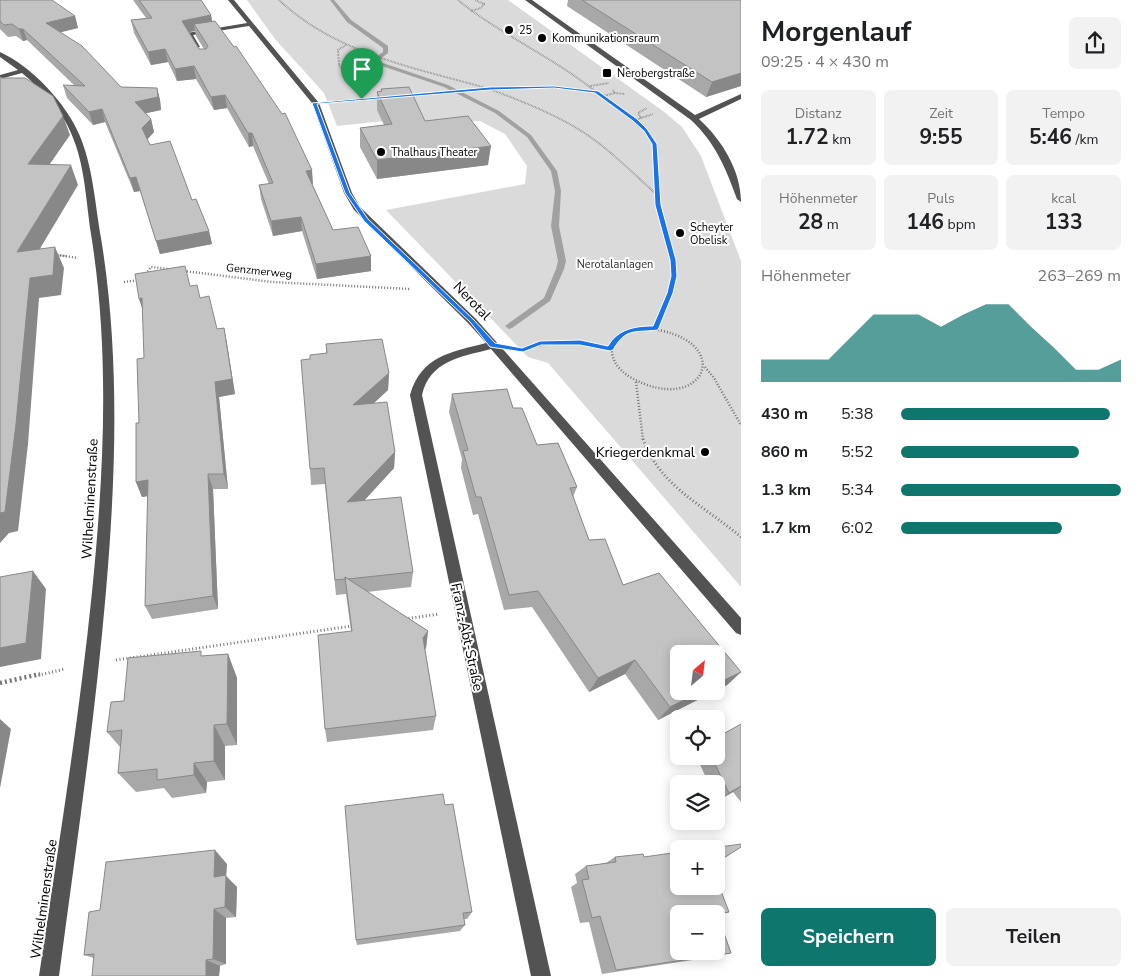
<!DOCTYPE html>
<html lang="de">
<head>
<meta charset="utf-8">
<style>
	:root { --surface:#fff; --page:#f2f2f2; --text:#202124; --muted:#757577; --accent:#0f766e }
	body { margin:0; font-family:"Nunito Sans",sans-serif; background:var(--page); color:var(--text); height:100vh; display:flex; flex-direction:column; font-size:19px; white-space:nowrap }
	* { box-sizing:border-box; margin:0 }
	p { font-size:16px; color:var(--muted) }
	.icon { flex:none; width:28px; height:28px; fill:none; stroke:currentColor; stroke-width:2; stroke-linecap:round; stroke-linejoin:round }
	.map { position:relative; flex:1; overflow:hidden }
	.sheet { display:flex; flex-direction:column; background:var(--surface); width:400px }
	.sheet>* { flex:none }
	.needle { width:32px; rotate:28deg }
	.buttons { position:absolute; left:670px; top:645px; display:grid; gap:10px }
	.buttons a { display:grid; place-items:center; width:55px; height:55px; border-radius:8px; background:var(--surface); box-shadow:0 2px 12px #0003; font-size:25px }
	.pin { position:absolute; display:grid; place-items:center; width:42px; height:42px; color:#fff; margin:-51px -21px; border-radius:50% 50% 50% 0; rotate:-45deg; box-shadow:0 0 5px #0007 }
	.pin .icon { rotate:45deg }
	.round { display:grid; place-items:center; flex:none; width:52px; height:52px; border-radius:8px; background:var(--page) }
	.head { display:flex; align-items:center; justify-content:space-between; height:85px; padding:0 20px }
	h1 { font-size:28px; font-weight:700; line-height:38px }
	.figures { display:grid; grid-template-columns:repeat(3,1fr); gap:8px; height:85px; padding:5px 20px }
	.figures div { display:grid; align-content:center; border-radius:8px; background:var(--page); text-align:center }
	.figures b { font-size:21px; font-weight:700 }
	.figures small { font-size:14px; font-weight:400 }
	.figures p { font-size:14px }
	.chart { height:140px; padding:10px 20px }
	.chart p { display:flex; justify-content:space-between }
	.chart svg { width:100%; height:90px; margin-top:5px; fill:var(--accent); opacity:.7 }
	.button { display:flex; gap:10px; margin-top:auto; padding:10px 20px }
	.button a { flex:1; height:58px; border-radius:8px; background:var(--accent); color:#fff; font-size:20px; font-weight:700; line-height:58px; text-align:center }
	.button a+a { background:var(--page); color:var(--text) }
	ul { padding:0 20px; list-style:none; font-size:16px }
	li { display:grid; grid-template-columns:80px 60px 1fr; align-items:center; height:38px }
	li i { height:12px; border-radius:6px; background:var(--accent) }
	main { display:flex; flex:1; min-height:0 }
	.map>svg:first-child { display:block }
	.green { fill:#dadada }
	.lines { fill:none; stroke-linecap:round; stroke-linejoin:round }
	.stream { fill:#a1a1a1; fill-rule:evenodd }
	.path-far3 { stroke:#757575; stroke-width:2; stroke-dasharray:0.5 1; stroke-linecap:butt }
	.path-far2 { stroke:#757575; stroke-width:2.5; stroke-dasharray:1 2; stroke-linecap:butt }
	.path-far1 { stroke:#757575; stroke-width:3; stroke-dasharray:1 2.5; stroke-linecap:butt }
	.path { stroke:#757575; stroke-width:4.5; stroke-dasharray:2 3; stroke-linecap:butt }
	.minor { fill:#535353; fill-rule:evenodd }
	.wall { fill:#a8a8a8; fill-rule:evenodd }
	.shaded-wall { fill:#888 }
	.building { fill:#c3c3c3; stroke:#888; fill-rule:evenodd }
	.route { fill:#1a73e8; stroke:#fff; fill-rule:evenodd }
	.poi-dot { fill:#000; stroke:#fff; stroke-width:2 }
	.labels { text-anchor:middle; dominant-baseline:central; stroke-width:4; stroke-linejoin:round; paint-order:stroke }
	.far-poi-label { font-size:11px; fill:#000; stroke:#fff; text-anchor:start }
	.far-park-label { font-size:11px; fill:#313131; stroke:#fff }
	.far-street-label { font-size:11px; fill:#000; stroke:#fff }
	.street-label { font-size:14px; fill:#000; stroke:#fff }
	.poi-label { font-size:14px; fill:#000; stroke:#fff; text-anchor:end }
</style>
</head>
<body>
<main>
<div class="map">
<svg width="741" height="976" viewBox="0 0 741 976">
	<rect width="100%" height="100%" fill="#fff"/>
	<!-- green -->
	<path class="green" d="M247,0H508L663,111L682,127L701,156L741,261V587L548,363L528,357L386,210L525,184L527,166L505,134L480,121L440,123L413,118L337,126L324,93L275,39Z"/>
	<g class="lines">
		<!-- stream -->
		<path class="stream" d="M330,0H334L351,20L388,46V53L380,59V62L448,85L499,111L531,135L557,171L561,191L559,226L566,261L564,269L550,301L512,328L509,329L505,326L544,298L556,269L558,261L551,226L555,191L551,171L527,137L495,113L444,87L376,64L374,59L383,52V48L347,22Z"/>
		<!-- path-far3 -->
		<g class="path-far3">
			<path d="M279,0C337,54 412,67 486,88"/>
			<path d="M458,0C501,35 553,57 596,92"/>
			<path d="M471,11L481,8L484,4L475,0"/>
			<path d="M346,45L338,50L339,65L362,99"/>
			<path d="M590,86L609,83"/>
			<path d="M492,90C524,102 557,115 586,134C611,151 633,173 656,194"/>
			<path d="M613,90L615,93L625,94"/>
			<path d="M410,96L514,87L566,88L596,92L635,120L646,131L654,144L658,205L672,256"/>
			<path d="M603,96L615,93"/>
			<path d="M335,101L381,98"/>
			<path d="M641,118L638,113L647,108"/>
			<path d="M635,120L653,114"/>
			<path d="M55,255L66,256"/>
		</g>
		<!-- path-far2 -->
		<g class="path-far2">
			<path d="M57,255L78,258"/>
			<path d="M184,271L272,282L410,289"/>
			<path d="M146,274L151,267L168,269"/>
			<path d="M124,282L140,280"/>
			<path d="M643,328C741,336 705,420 630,377C617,369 610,358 612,343L622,334Z"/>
			<path d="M656,328C665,305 679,281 672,255"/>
			<path d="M525,349C554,340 581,343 610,348"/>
			<path d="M705,367L714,378L741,425"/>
			<path d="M636,382L643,440"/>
		</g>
		<!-- path-far1 -->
		<g class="path-far1">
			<path d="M643,439C659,486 706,507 741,537"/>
			<path d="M405,619L439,614"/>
			<path d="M116,660L352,626"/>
			<path d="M35,676L65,669"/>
		</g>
		<!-- path -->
		<path class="path" d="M0,683L40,674"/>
		<!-- minor -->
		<g class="minor">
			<path d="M228,0H234L319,103L352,193L360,207L476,319L741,618V635L736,633L491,349C460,357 430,361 422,395L551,976H531L410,395C421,356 451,352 486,343L468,323L354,210L344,193L312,103L249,26L193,35L200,47L195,48L187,33L247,23Z"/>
			<path d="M525,0H532L695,115L741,94V99L699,119C721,139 741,170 741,202L737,199C726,169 715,142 691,120Z"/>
			<path d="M0,52C31,66 65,102 79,134C93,166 95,204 101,238C120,354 116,474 106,591C95,720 76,848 59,976H39C58,848 79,721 92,592C104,473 110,352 91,234C86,201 85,164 71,133C61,109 42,90 22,73L0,79V75L18,70L0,57Z"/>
		</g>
	</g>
	<!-- wall -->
	<g class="wall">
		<path d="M0,0L75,16L78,28L60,32L121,87L157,88L160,100L161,110L146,113L151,119L154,132L147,139L150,145L192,200L209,231L212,244L160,254L140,191L134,192L105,122L93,125L67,98L63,85L75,86L27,40L23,41L16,36L8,37L0,29Z"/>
		<path d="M133,0H201L211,15L212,21L312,170V184L333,230L371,271L317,279L302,231L273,236L261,199L259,185L269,184L253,146L249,147L227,108L214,110L196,79L177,81L168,62L151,65L134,33L131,20L146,18ZM195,31L196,36L204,49H199L189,32Z"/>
		<path d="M568,0H741V86L706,97L567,6Z"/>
		<path d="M381,89L425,121L488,165L377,179L360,147V128L384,125L377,110V92L381,91Z"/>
		<path d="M190,286L200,298L217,329L224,328L227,344L235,394L219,397L228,489H213L218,609L152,619L145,606L148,496L142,497L136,482L139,423L144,358Z"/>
		<path d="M326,344L389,373L388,390L374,403L395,452L394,468L364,501L413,572L411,587L367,592L428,631L426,648L425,649L436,716L433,730L327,742L325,729L351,631L346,594L336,595L325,484L311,485L310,469V359L326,353Z"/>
		<path d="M507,389L513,408H522L537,445L558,443L577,487L573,497L589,540L605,539L623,585L659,573L741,672L727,685L716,691V654H679V691H715L658,720L625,674L589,692L532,607L504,610L478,514L473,515L461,468L462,459L449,412L452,394Z"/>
		<path d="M228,654L237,678V745L225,746V780L207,782L206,793L172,798L164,788L136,792L118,773L120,747L107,732L124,701L204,656Z"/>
		<path d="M741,724V802L733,792L717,801L716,799V784H709L696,756H716Z"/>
		<path d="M445,805L472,912L467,919H464L465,925L460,931L357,945L356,940Z"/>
		<path d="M615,857H644L679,886L729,912L718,916L731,953L712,957L602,974L589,922L580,923L571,887L577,883L575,874L586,866L606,863Z"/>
		<path d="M227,864L226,876L237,887L236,917L226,918V964L220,966L219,976H92L94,958L84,955L100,910Z"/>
	</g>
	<!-- shaded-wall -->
	<g class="shaded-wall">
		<path d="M211,15L213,27L194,24L195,31L184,33L182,21Z"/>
		<path d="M75,16L78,28L50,35L46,23Z"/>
		<path d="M19,29H23L27,40L23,41Z"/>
		<path d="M165,49L168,62L151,65L148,52Z"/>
		<path d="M194,66L196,79L177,81L175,69Z"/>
		<path d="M741,73V86L706,97L712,82Z"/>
		<path d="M157,88L160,100L161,110L138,115L135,102Z"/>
		<path d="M225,95L227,108L214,110L211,97Z"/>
		<path d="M102,109L105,122L93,125L89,112Z"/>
		<path d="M63,116L70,135L36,184L28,164Z"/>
		<path d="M151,119L154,132L146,141L142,128Z"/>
		<path d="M248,133H252L253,146L249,147Z"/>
		<path d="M491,146L488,165L377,179V160Z"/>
		<path d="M71,165L78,185L26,272L17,252Z"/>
		<path d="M312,170L313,184L307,185L306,171Z"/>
		<path d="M136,177L140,191L134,192L130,178Z"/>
		<path d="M301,217L302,231L273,236L271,221Z"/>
		<path d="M209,231L212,244L160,254L156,241Z"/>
		<path d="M55,247L64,268L61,295L39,298L28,444L18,531L9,533L0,543V513L30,278Z"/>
		<path d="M371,256V271L317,279L316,264Z"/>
		<path d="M142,298L144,314L139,299Z"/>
		<path d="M224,328L227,344L235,394L219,397L228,489L224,474L215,382Z"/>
		<path d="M389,373L388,390L353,422V405Z"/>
		<path d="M395,452L394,468L348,518L347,502Z"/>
		<path d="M208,474L213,489L218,609L213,596Z"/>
		<path d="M148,480L154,495L142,497L136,482Z"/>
		<path d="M33,571L46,589L41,659L0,667V648Z"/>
		<path d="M428,631L426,648L421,654L423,638Z"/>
		<path d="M228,654L237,678V745L227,724Z"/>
		<path d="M635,660L625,674L589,692L598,678Z"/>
		<path d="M741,672L727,685L716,691V684Z"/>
		<path d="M702,691H715L658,720L670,707Z"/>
		<path d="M0,719L11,729L0,788Z"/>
		<path d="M214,725L225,746V780L214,761Z"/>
		<path d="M194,763L207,782L206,793L194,775Z"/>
		<path d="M741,787L733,792L717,801L729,793Z"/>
		<path d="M215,850L227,864L226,876L237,887L236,917L225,907L214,877Z"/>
		<path d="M214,909L226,918V964L213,959Z"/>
		<path d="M206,960L220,966L219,976H206Z"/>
	</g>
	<!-- building -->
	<g class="building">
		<path d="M0,0H52L75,16L46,23L82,46L121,87L157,88L158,97L135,102L151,119L142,128L150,145L170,141L192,200L196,199L209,231L156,241L136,177L130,178L102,109L89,112L63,85L85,86L23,29H19L12,24L4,25L0,21Z"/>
		<path d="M139,0H201L211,15L182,21L199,49H206L208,46L194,24L215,21L234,47L236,46L282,114L285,113L312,170L306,171L333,230L358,227L371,256L316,264L301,217L271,221L259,185L273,183L252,133H248L225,95L211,97L194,66L175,69L165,49L148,52L131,20L152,18Z"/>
		<path d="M582,0H741V73L712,82Z"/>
		<path d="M0,77L2,78H25L53,96L63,116L28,164L71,165L17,252L55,247L53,275L30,278L16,424L5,512L0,513Z"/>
		<path d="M409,87L425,121L468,116L491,146L377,160L360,128L392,124L377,92L382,91L381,89Z"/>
		<path d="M185,266L190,286L197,285L200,298L209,296L217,329L224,328L232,379L215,382L224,474H208L213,596L145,606L148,480L136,482V423H139L137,359L144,358L142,298L139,299L135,274Z"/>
		<path d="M382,339L389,373L353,405L387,402L395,452L347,502L401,497L413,572L348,579L345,577V579L335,580L324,468L310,469L301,360L310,359V355L327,353L326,344Z"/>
		<path d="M507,389L513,408H522L537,445L558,443L577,487L570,488L589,540L605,539L623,585L659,573L741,672L716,684V654H679V691H702L670,707L635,660L598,678L538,591L509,595L481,497H476L463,451L468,450L452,394Z"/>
		<path d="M33,571L26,643L0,648V577Z"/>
		<path d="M345,577L428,631L423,638L436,716L325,729L318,635L352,631Z"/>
		<path d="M201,651V656L228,654L227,724L214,725V761L194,763V775L157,780V769L118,773L122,730L107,732L111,702L124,701L128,658Z"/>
		<path d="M741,724V786L729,793L711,756H716V738Z"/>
		<path d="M443,794L445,805L453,804L472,912L463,913L465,925L356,940L345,806Z"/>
		<path d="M741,844V847L716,863V849H706Z"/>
		<path d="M215,850L214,877L226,875L225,907L214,909L213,959L206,960V976H92L94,954L84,955L89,912L100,910L106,862Z"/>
		<path d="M679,852V886H716V878L729,912L717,914L731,953L616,970L600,916L592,918L582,880L589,879L586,866L616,862L615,857L643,854L644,857ZM679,914H716V951H679Z"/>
	</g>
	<!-- route -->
	<path class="route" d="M554,86L598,91L637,119L647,129L657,144L661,205L676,260L677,276L673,293L658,330C635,333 626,327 613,350L610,351L580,345H541L523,352L490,347L470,322L364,221L345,193L312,103L490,87ZM554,88L595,93L633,121L644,131L652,144L655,205L670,260L671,276L667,293L653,326C635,326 618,329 608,346L580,340L540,341L522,348L495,343L474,320L368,219L350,193L317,104L490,90Z"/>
	<!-- markers -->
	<g class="poi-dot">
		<circle cx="509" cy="30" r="5"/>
		<circle cx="542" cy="38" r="5"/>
		<rect x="602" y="68" width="10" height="10" rx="2.5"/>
		<circle cx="381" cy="152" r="5"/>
		<circle cx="680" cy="233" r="5"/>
		<circle cx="705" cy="452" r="5"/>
	</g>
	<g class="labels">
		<!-- far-poi labels -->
		<g class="far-poi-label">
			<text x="519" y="30">25</text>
			<text x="552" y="38">Kommunikationsraum</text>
			<text x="617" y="73">Nerobergstraße</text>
			<text x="391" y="152">Thalhaus Theater</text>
			<text x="690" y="227">Scheyter<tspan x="690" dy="13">Obelisk</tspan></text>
		</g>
		<!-- far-park labels -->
		<g class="far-park-label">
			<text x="615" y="264">Nerotalanlagen</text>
		</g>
		<!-- far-street labels -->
		<g class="far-street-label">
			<text transform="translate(259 271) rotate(6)">Genzmerweg</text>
		</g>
		<!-- street labels -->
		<g class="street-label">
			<text transform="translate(472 301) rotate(46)">Nerotal</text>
			<text transform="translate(90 499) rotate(-87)">Wilhelminenstraße</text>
			<text transform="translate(467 637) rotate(78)">Franz-Abt-Straße</text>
			<text transform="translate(44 899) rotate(-82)">Wilhelminenstraße</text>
		</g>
		<!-- poi labels -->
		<g class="poi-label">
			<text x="695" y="452">Kriegerdenkmal</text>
		</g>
	</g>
</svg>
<div class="buttons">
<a><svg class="needle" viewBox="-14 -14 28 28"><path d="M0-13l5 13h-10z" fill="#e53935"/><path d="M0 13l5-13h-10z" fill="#757577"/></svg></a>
<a><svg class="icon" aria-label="locate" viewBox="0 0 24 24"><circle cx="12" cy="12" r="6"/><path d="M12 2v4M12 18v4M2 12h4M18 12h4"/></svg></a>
<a><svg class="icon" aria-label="layers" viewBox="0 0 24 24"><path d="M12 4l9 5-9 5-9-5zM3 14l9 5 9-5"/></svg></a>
<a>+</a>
<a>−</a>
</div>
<div class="pin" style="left:362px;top:99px;background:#1e9e55"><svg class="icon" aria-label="arrive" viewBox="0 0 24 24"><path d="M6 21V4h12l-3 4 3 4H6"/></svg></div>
</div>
<section class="sheet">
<div class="head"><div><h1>Morgenlauf</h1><p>09:25 · 4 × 430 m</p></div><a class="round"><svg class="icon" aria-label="share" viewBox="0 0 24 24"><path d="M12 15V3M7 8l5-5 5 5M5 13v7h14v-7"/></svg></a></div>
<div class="figures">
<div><p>Distanz</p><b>1.72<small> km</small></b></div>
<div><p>Zeit</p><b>9:55</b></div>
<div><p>Tempo</p><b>5:46<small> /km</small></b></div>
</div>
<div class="figures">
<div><p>Höhenmeter</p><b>28<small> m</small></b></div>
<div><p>Puls</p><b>146<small> bpm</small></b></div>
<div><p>kcal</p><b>133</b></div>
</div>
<div class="chart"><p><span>Höhenmeter</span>263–269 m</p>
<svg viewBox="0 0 160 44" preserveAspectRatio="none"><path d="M0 44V33L10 33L20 33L30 33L40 22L50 11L60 11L70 11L80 17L90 11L100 6L110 6L120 17L130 27L140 38L150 38L160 33V44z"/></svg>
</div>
<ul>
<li><b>430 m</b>5:38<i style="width:95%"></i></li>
<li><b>860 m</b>5:52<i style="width:81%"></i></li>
<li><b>1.3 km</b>5:34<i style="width:100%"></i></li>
<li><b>1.7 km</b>6:02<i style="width:73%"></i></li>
</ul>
<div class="button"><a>Speichern</a><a>Teilen</a></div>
</section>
</main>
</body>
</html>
